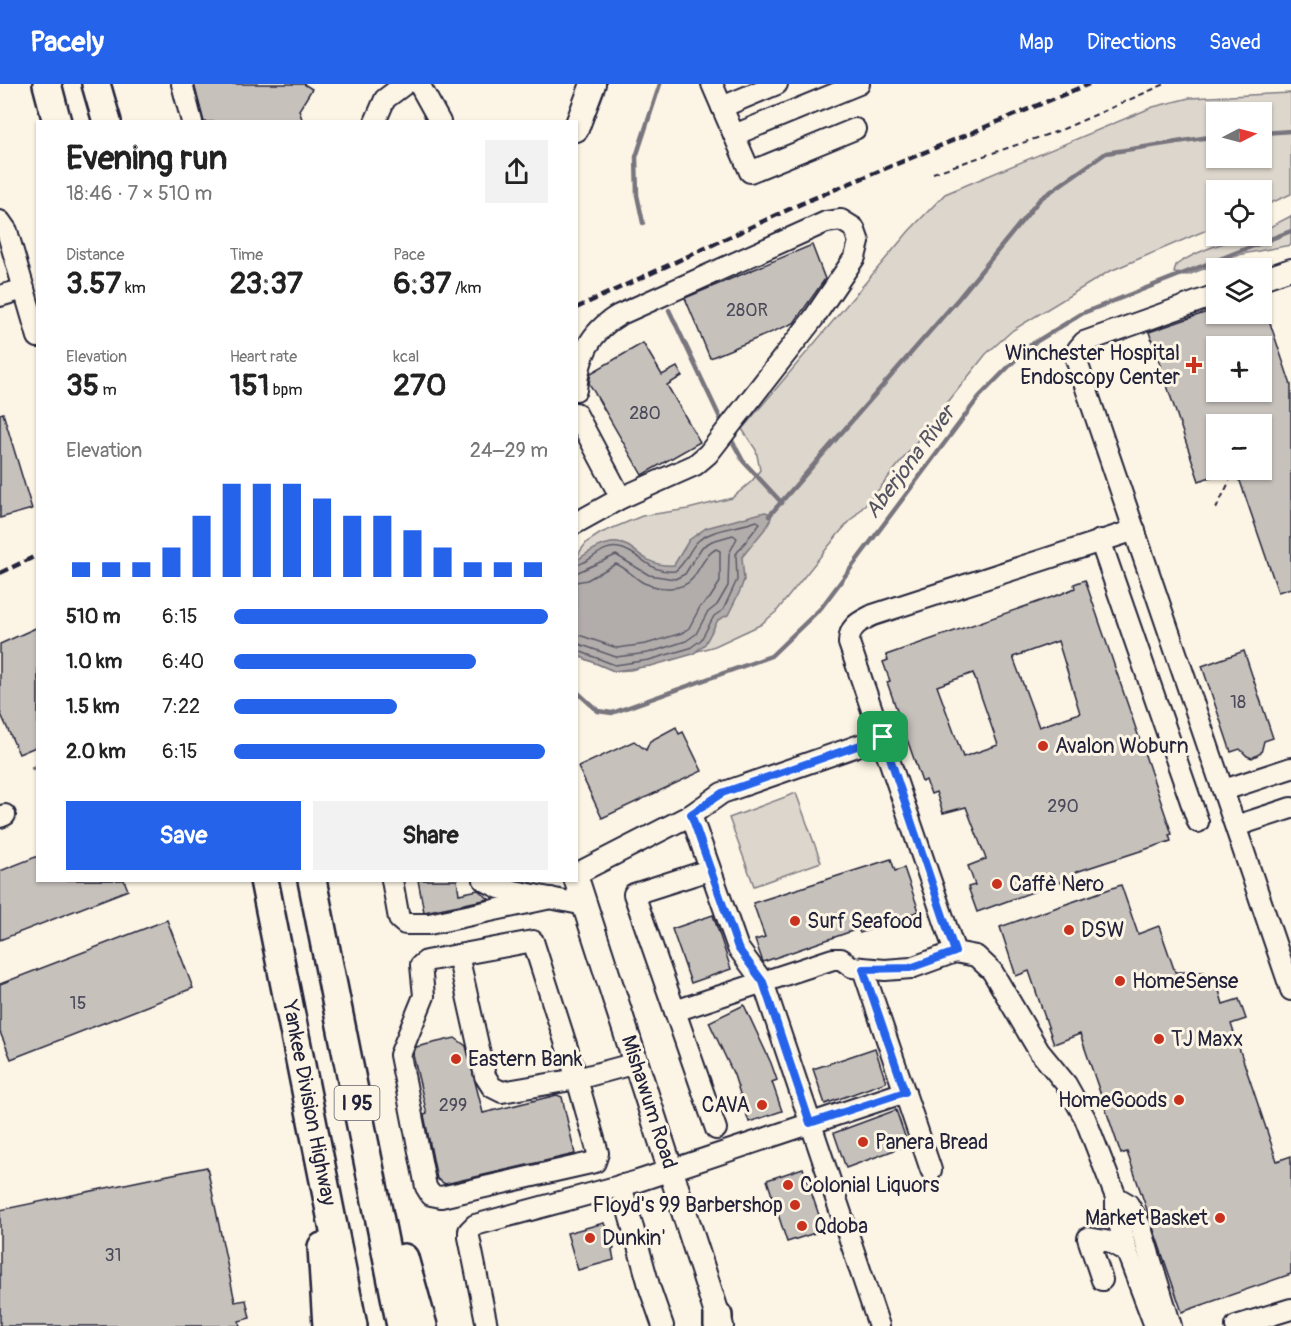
<!DOCTYPE html>
<html lang="en">
<head>
<meta charset="utf-8">
<style>
	:root { --surface:#fff; --page:#f2f2f2; --text:#222; --muted:#767676; --accent:#2563eb }
	body { margin:0; font-family:Pangolin,sans-serif; background:var(--page); color:var(--text); height:100vh; display:flex; flex-direction:column; font-size:22px; white-space:nowrap }
	* { box-sizing:border-box; margin:0 }
	p { font-size:20px; color:var(--muted) }
	.icon { flex:none; width:33px; height:33px; fill:none; stroke:currentColor; stroke-width:2; stroke-linecap:round; stroke-linejoin:round }
	.map { position:relative; flex:1; overflow:hidden }
	.drawer { position:absolute; left:36px; top:36px; width:542px; height:762px; display:flex; flex-direction:column; background:var(--surface); border-radius:0px; box-shadow:0 2px 4px #0004 }
	.drawer>* { flex:none }
	.needle { width:39px; rotate:84deg }
	.tools { position:absolute; left:1206px; top:18px; display:grid; gap:12px }
	.tools a { display:grid; place-items:center; width:66px; height:66px; border-radius:0px; background:var(--surface); box-shadow:0 2px 4px #0004; font-size:30px }
	.pin { position:absolute; display:grid; place-items:center; width:51px; height:51px; color:#fff; margin:-26px; border-radius:12px; box-shadow:0 3px 9px #0006 }
	.round { display:grid; place-items:center; flex:none; width:63px; height:63px; border-radius:0px; background:var(--page) }
	.headline { display:flex; align-items:center; justify-content:space-between; height:102px; padding:0 30px }
	h1 { font-size:33px; font-weight:700; line-height:45px }
	.stats { display:grid; grid-template-columns:repeat(3,1fr); gap:9px; height:102px; padding:6px 30px }
	.stats div { display:grid; align-content:center }
	.stats b { font-size:30px; font-weight:700 }
	.stats small { font-size:16px; font-weight:400 }
	.stats p { font-size:16px }
	.chart { height:168px; padding:12px 30px }
	.chart p { display:flex; justify-content:space-between }
	.chart svg { width:100%; height:108px; margin-top:6px; stroke:var(--accent); stroke-width:6 }
	.action { display:flex; gap:12px; margin-top:auto; padding:12px 30px }
	.action a { flex:1; height:69px; border-radius:0px; background:var(--accent); color:#fff; font-size:24px; font-weight:700; line-height:69px; text-align:center }
	.action a+a { background:var(--page); color:var(--text) }
	ul { padding:0 30px; list-style:none; font-size:20px }
	li { display:grid; grid-template-columns:96px 72px 1fr; align-items:center; height:45px }
	li i { height:15px; border-radius:8px; background:var(--accent) }
	header { display:flex; align-items:center; gap:36px; box-sizing:border-box; height:84px; padding:0 30px; background:var(--accent); color:#fff }
	header strong { font-size:28px }
	nav { display:flex; gap:33px; margin-inline-start:auto; font-size:21px }
	.map>svg:first-child { display:block }
	.green { fill:#dcd6cc; stroke:#7f7c84; stroke-width:1.5; fill-rule:evenodd }
	.water { fill:#b2adab; stroke:#78757e; stroke-width:1.5 }
	.lines { fill:none; stroke-linecap:round; stroke-linejoin:round }
	.shore { stroke:#5c5a68; stroke-width:1.5 }
	.stream { stroke:#78757e; stroke-width:4.5 }
	.building { fill:#c6c1bb; stroke:#22223b; stroke-width:1.5; fill-rule:evenodd }
	.minor-casing { stroke:#22223b; stroke-width:24 }
	.major-casing { stroke:#22223b; stroke-width:28 }
	.highway-casing { stroke:#22223b; stroke-width:32 }
	.path { stroke:#22223b; stroke-width:2; stroke-dasharray:6 4.5; stroke-linecap:butt }
	.minor { stroke:#fcf5e5; stroke-width:20 }
	.major { stroke:#fcf5e5; stroke-width:24 }
	.highway { stroke:#fcf5e5; stroke-width:27 }
	.rail { stroke:#22223b; stroke-width:4.5; stroke-dasharray:9 4.5; stroke-linecap:butt }
	.route-casing { stroke:#fff; stroke-width:12 }
	.route { stroke:#2563eb; stroke-width:8 }
	.poi-dot { fill:#c8321e; stroke:#fcf5e5; stroke-width:2 }
	.labels { text-anchor:middle; dominant-baseline:central; stroke-width:6; stroke-linejoin:round; paint-order:stroke }
	.number-label { font-size:18px; fill:#4b4a5b }
	.shield { fill:#fcf5e5; stroke:#63616e; stroke-width:1.5 }
	.shield-label { font-size:20px; font-weight:bold; fill:#22223b }
	.poi-label { font-size:21px; fill:#22223b; stroke:#fcf5e5; text-anchor:start }
	.street-label { font-size:21px; fill:#22223b; stroke:#fcf5e5 }
	.water-label { font-size:22px; font-style:italic; fill:#545362; stroke:#fcf5e5 }
</style>
</head>
<body>
<header>
<strong>Pacely</strong>
<nav><a>Map</a><a>Directions</a><a>Saved</a></nav>
</header>
<div class="map">
<svg width="1291" height="1242" viewBox="0 0 1291 1242">
	<rect width="100%" height="100%" fill="#fcf5e5"/>
	<filter id="ink" filterUnits="userSpaceOnUse"><feTurbulence type="fractalNoise" baseFrequency=".0167" numOctaves="2"/><feDisplacementMap in="SourceGraphic" scale="12" xChannelSelector="R" yChannelSelector="G"/><feConvolveMatrix kernelMatrix="1 2 1 2 8 2 1 2 1" color-interpolation-filters="sRGB"/></filter>
	<g filter="url(#ink)">
		<!-- green -->
		<g class="green">
			<path d="M1291,9V110L1262,123V106H1216V142L1108,188L1013,246L986,270L876,409L840,448L776,528L760,541L715,562L631,586L614,587L576,571V475L581,466L587,458L601,449L642,432L688,425L732,414L752,397L760,386L756,366L742,345L909,147L945,110L1153,23L1189,14ZM1216,28H1262V74H1216Z"/>
			<path d="M1291,132V161L1242,170L1188,191L1174,189L1176,181C1196,167 1237,152 1262,152V147Z"/>
			<path d="M796,709L821,778L754,802L729,734Z"/>
		</g>
		<!-- water -->
		<path class="water" d="M765,428L772,430L769,440L742,473L744,496L740,507L728,531L718,536L705,560L693,570L651,582L614,587L576,571V477C636,432 628,485 674,481L689,456L706,444Z"/>
		<g class="lines">
			<!-- shore -->
			<g class="shore">
				<path d="M576,481C591,479 602,460 619,464C641,468 648,490 675,487C686,480 689,465 698,457C714,444 738,444 757,437L760,439L736,470L737,496L723,526L714,532L701,556L690,564L649,576L615,581L576,566"/>
				<path d="M576,489L616,471L649,491L675,495L685,490L702,463L712,457L733,451L737,454L729,470L728,502L717,521L707,529L696,550L686,557L648,569L616,573L576,559"/>
				<path d="M576,498L587,496L616,480C627,484 634,494 644,499C658,505 682,508 693,494C700,484 706,470 716,465L720,467V498L710,514L700,523L689,544L682,549L646,560L617,564L576,550"/>
			</g>
			<!-- stream -->
			<g class="stream">
				<path d="M1262,49L1291,47"/>
				<path d="M643,139L637,111L636,73L660,0"/>
				<path d="M669,226L723,340"/>
				<path d="M730,353L743,377L782,419"/>
				<path d="M769,432L959,214L1040,115L1106,69L1216,52"/>
				<path d="M576,607L598,627L612,629L771,572L821,524L979,313L1029,262L1083,229L1291,147"/>
				<path d="M33,684L38,682"/>
			</g>
		</g>
		<!-- building -->
		<g class="building">
			<path d="M194,0H304L312,5L299,26L303,38H204Z"/>
			<path d="M812,161L825,195L794,239L710,274L685,214Z"/>
			<path d="M1216,225V230H1267L1291,301V504L1278,508L1240,397L1221,386H1262V340H1216V391L1199,397L1149,248ZM1216,262H1262V308H1216Z"/>
			<path d="M643,259L662,291L677,283L682,292L667,301L700,358L642,391L589,299L591,289Z"/>
			<path d="M3,329L32,425L0,434V330Z"/>
			<path d="M1085,496L1172,750L1169,751L1171,757L1076,788L1071,794L977,828L968,803L975,801L968,782L986,775L966,723L943,729L936,708L931,710L926,696L922,698L887,598L890,597L883,578L888,576L886,571L1061,510L1075,504L1074,500ZM1058,557L1080,629L1039,643L1013,573ZM973,589L998,661L963,673L937,602Z"/>
			<path d="M38,543V662L19,670L0,628V560Z"/>
			<path d="M1244,567L1273,654L1264,657L1261,669L1252,674L1247,672L1240,665L1231,668L1202,582Z"/>
			<path d="M676,643L679,650L683,648L702,687L602,734L578,683L634,657L646,666L650,657Z"/>
			<path d="M38,772V796H124L128,806L0,856V787Z"/>
			<path d="M891,775L895,787L904,784L919,827L860,849L858,845L763,878L755,856L765,853L753,819Z"/>
			<path d="M418,796H457L459,810L478,806L489,815L424,828Z"/>
			<path d="M1121,801L1138,850L1159,842L1175,888H1204L1210,905L1218,903L1223,920L1239,915L1246,935L1231,940L1277,1077L1291,1072V1190L1182,1228L1127,1068L1121,1070L1080,950L1054,960L1029,887L1016,892L1000,843Z"/>
			<path d="M713,831L731,885L691,899L672,845Z"/>
			<path d="M167,836L193,904L11,975L0,948V900Z"/>
			<path d="M744,921L771,979L777,996L772,998L782,1027L749,1038L734,991L709,938Z"/>
			<path d="M455,954L466,962L483,1029L557,1011L562,1013L575,1070L445,1100L437,1095L424,1031L427,1030L413,971L416,963Z"/>
			<path d="M875,964L886,998L825,1020L813,985Z"/>
			<path d="M896,1026L908,1061L846,1084L834,1049Z"/>
			<path d="M207,1083L235,1218L246,1216L250,1234L239,1237L240,1242H0V1126Z"/>
			<path d="M803,1084L824,1146L787,1158L767,1096Z"/>
			<path d="M604,1139L614,1165L612,1166L614,1176L578,1186L567,1149Z"/>
		</g>
		<g class="lines">
			<!-- minor casing -->
			<g class="minor-casing">
				<g id="minor">
					<path d="M182,0L192,38"/>
					<path d="M419,0L440,38"/>
					<path d="M712,0L734,51L859,0"/>
					<path d="M722,23L777,0"/>
					<path d="M375,38L385,15L405,0"/>
					<path d="M734,51L750,88L855,45"/>
					<path d="M0,137L7,147L38,253"/>
					<path d="M1262,195L1291,185"/>
					<path d="M1216,211L1084,258L1078,265L1076,275L1291,906"/>
					<path d="M0,212L24,205"/>
					<path d="M576,306C579,274 589,248 619,231L826,138L841,136L854,144L859,158L855,173L813,235L708,370L695,381L621,414L576,439"/>
					<path d="M576,329L621,414"/>
					<path d="M1100,456L1198,738"/>
					<path d="M1224,706L1291,684"/>
					<path d="M691,731L722,709L883,653"/>
					<path d="M0,733L5,731"/>
					<path d="M1236,742L1291,724"/>
					<path d="M709,786L634,810L716,1045"/>
					<path d="M576,790L691,731L738,864L763,898L833,875H841L852,883L885,886L911,884L955,868L976,872L992,887L1039,967L1066,1000L1085,1034L1116,1113V1129L1127,1168L1155,1242"/>
					<path d="M392,796L399,835L405,840H429L551,814"/>
					<path d="M484,796L499,804L585,821"/>
					<path d="M533,857L577,995L502,1008L492,1003L485,992L458,871Z"/>
					<path d="M955,868L849,559C849,542 859,538 873,531L1135,446"/>
					<path d="M458,871L426,877L421,881L424,912L400,971L426,1103L431,1111L441,1113L595,1078L598,1069L577,995L636,979"/>
					<path d="M863,885L931,1086"/>
					<path d="M675,927L763,898L879,1242"/>
					<path d="M621,1101L650,1205L663,1242"/>
					<path d="M1116,1113L1128,1120L1140,1141L1171,1242"/>
					<path d="M1102,1196L1088,1154L1111,1158L1127,1168"/>
					<path d="M487,1242L469,1153V1147L475,1141L638,1097L905,1008"/>
					<path d="M1236,1242L1291,1225"/>
				</g>
			</g>
			<!-- major casing -->
			<g class="major-casing">
				<g id="major">
					<path d="M576,45L593,0"/>
					<path d="M576,794L721,1242"/>
				</g>
			</g>
			<!-- highway casing -->
			<g class="highway-casing">
				<g id="highway">
					<path d="M47,0L57,38"/>
					<path d="M96,0L107,38"/>
					<path d="M264,796L353,1242"/>
					<path d="M312,796L401,1242"/>
					<path d="M322,1163L327,1242"/>
					<path d="M404,1174L423,1242"/>
					<path d="M718,1232V1242"/>
				</g>
			</g>
			<!-- path -->
			<g class="path">
				<path d="M933,89L1061,46L1165,0"/>
				<path d="M1216,425L1232,392"/>
			</g>
			<!-- minor -->
			<use href="#minor" class="minor"/>
			<!-- major -->
			<use href="#major" class="major"/>
			<!-- highway -->
			<use href="#highway" class="highway"/>
			<!-- rail -->
			<g class="rail">
				<path d="M576,224L807,117L1089,0"/>
				<path d="M0,489L38,471"/>
			</g>
		</g>
	</g>
	<g class="lines" filter="url(#ink)">
		<!-- route casing -->
		<g class="route-casing">
			<path id="route" d="M883,653L955,868L910,884L863,885L905,1008L810,1039L763,898L738,864L691,730L722,709Z"/>
		</g>
		<!-- route -->
		<use href="#route" class="route"/>
	</g>
	<!-- markers -->
	<g class="poi-dot">
		<path d="M1191 272h6v6h6v6h-6v6h-6v-6h-6v-6h6z"/>
		<circle cx="1043" cy="662" r="6"/>
		<circle cx="997" cy="800" r="6"/>
		<circle cx="795" cy="837" r="6"/>
		<circle cx="1069" cy="846" r="6"/>
		<circle cx="1120" cy="897" r="6"/>
		<circle cx="1159" cy="955" r="6"/>
		<circle cx="456" cy="975" r="6"/>
		<circle cx="1179" cy="1016" r="6"/>
		<circle cx="762" cy="1021" r="6"/>
		<circle cx="863" cy="1058" r="6"/>
		<circle cx="788" cy="1101" r="6"/>
		<circle cx="795" cy="1121" r="6"/>
		<circle cx="1220" cy="1134" r="6"/>
		<circle cx="802" cy="1142" r="6"/>
		<circle cx="590" cy="1154" r="6"/>
	</g>
	<g class="labels">
		<!-- number labels -->
		<g class="number-label">
			<text x="747" y="226">280R</text>
			<text x="645" y="329">280</text>
			<text x="1238" y="618">18</text>
			<text x="1063" y="722">290</text>
			<text x="78" y="919">15</text>
			<text x="453" y="1021">299</text>
			<text x="113" y="1171">31</text>
		</g>
		<!-- shield labels -->
		<rect class="shield" x="334.5" y="1002" width="45" height="34" rx="4.5"/>
		<g class="shield-label">
			<text x="357" y="1019">I 95</text>
		</g>
		<!-- poi labels -->
		<g class="poi-label">
			<text x="1180" y="269" text-anchor="end">Winchester Hospital<tspan x="1180" dy="24">Endoscopy Center</tspan></text>
			<text x="1055" y="662">Avalon Woburn</text>
			<text x="1009" y="800">Caffè Nero</text>
			<text x="807" y="837">Surf Seafood</text>
			<text x="1081" y="846">DSW</text>
			<text x="1132" y="897">HomeSense</text>
			<text x="1171" y="955">TJ Maxx</text>
			<text x="468" y="975">Eastern Bank</text>
			<text x="1167" y="1016" text-anchor="end">HomeGoods</text>
			<text x="750" y="1021" text-anchor="end">CAVA</text>
			<text x="875" y="1058">Panera Bread</text>
			<text x="800" y="1101">Colonial Liquors</text>
			<text x="783" y="1121" text-anchor="end">Floyd's 99 Barbershop</text>
			<text x="1208" y="1134" text-anchor="end">Market Basket</text>
			<text x="814" y="1142">Qdoba</text>
			<text x="602" y="1154">Dunkin'</text>
		</g>
		<!-- street labels -->
		<g class="street-label">
			<text transform="translate(649 1018) rotate(72)">Mishawum Road</text>
			<text transform="translate(309 1019) rotate(79)">Yankee Division Highway</text>
		</g>
		<!-- water labels -->
		<g class="water-label">
			<text transform="translate(910 378) rotate(-53)">Aberjona River</text>
		</g>
	</g>
</svg>
<div class="tools">
<a><svg class="needle" viewBox="-14 -14 28 28"><path d="M0-13l5 13h-10z" fill="#e53935"/><path d="M0 13l5-13h-10z" fill="#767676"/></svg></a>
<a><svg class="icon" aria-label="locate" viewBox="0 0 24 24"><circle cx="12" cy="12" r="6"/><path d="M12 2v4M12 18v4M2 12h4M18 12h4"/></svg></a>
<a><svg class="icon" aria-label="layers" viewBox="0 0 24 24"><path d="M12 4l9 5-9 5-9-5zM3 14l9 5 9-5"/></svg></a>
<a>+</a>
<a>−</a>
</div>
<div class="pin" style="left:883px;top:653px;background:#1e9e55"><svg class="icon" aria-label="arrive" viewBox="0 0 24 24"><path d="M6 21V4h12l-3 4 3 4H6"/></svg></div>
<section class="drawer">
<div class="headline"><div><h1>Evening run</h1><p>18:46 · 7 × 510 m</p></div><a class="round"><svg class="icon" aria-label="share" viewBox="0 0 24 24"><path d="M12 15V3M7 8l5-5 5 5M5 13v7h14v-7"/></svg></a></div>
<div class="stats">
<div><p>Distance</p><b>3.57<small> km</small></b></div>
<div><p>Time</p><b>23:37</b></div>
<div><p>Pace</p><b>6:37<small> /km</small></b></div>
</div>
<div class="stats">
<div><p>Elevation</p><b>35<small> m</small></b></div>
<div><p>Heart rate</p><b>151<small> bpm</small></b></div>
<div><p>kcal</p><b>270</b></div>
</div>
<div class="chart"><p><span>Elevation</span>24–29 m</p>
<svg viewBox="0 0 160 44" preserveAspectRatio="none"><path d="M5 44V38M15 44V38M25 44V38M35 44V32M45 44V19M55 44V6M65 44V6M75 44V6M85 44V12M95 44V19M105 44V19M115 44V25M125 44V32M135 44V38M145 44V38M155 44V38"/></svg>
</div>
<ul>
<li><b>510 m</b>6:15<i style="width:100%"></i></li>
<li><b>1.0 km</b>6:40<i style="width:77%"></i></li>
<li><b>1.5 km</b>7:22<i style="width:52%"></i></li>
<li><b>2.0 km</b>6:15<i style="width:99%"></i></li>
</ul>
<div class="action"><a>Save</a><a>Share</a></div>
</section>
</div>
</body>
</html>
